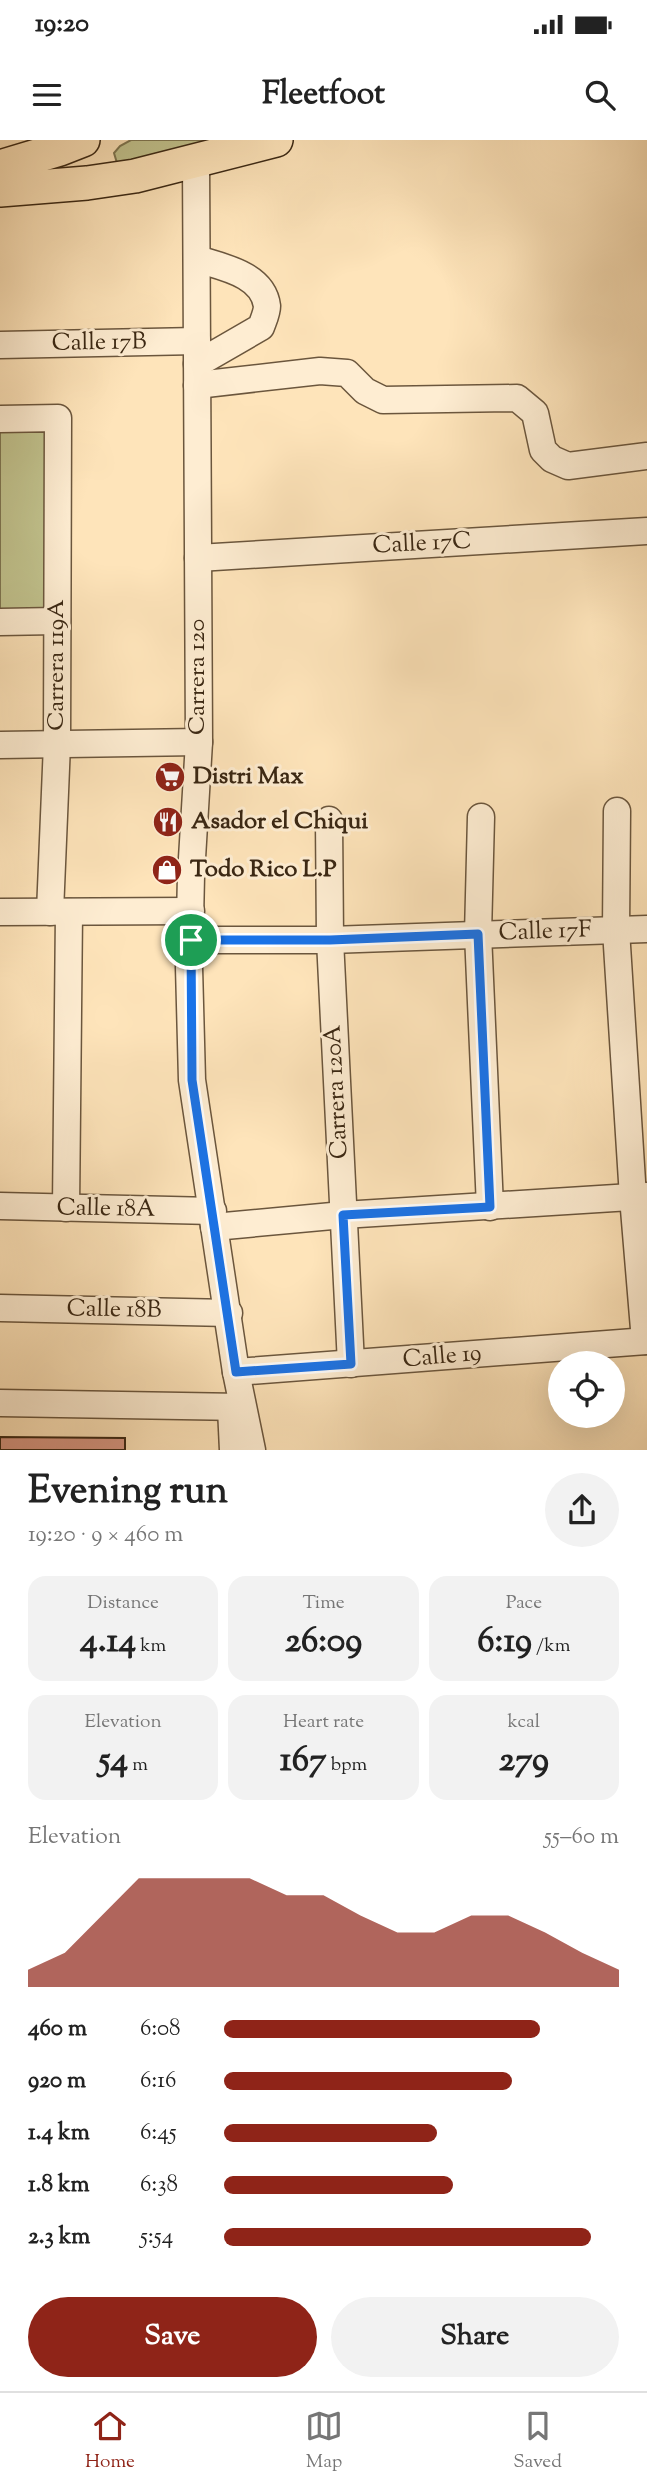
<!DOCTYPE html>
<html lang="en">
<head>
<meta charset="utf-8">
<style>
	:root { --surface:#fff; --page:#f2f2f2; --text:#222; --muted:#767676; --line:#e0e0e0; --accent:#8f2418 }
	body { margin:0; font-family:"Sorts Mill Goudy",serif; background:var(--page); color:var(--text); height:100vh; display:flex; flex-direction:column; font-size:26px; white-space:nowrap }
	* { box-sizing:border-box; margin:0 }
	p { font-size:23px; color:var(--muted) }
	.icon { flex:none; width:38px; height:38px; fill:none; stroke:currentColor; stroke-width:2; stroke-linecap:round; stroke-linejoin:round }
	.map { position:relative; height:1310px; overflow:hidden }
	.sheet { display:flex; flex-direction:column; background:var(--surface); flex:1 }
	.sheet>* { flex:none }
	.fabs { position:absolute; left:548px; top:1211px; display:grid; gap:14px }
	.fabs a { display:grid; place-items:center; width:77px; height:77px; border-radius:50%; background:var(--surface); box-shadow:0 7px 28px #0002; font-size:35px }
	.pin { position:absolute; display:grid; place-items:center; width:60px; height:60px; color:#fff; margin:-30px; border:4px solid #fff; border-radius:50%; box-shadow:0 2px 7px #0007 }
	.round { display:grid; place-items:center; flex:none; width:74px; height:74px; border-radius:37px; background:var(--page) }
	.head { display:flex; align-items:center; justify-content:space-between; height:119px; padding:0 28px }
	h1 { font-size:38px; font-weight:700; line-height:52px }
	.figures { display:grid; grid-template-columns:repeat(3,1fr); gap:10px; height:119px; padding:7px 28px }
	.figures div { display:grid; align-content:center; border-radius:18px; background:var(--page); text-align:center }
	.figures b { font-size:35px; font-weight:700 }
	.figures small { font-size:19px; font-weight:400 }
	.figures p { font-size:19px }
	.chart { height:196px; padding:14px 28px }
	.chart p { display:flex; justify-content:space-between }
	.chart svg { width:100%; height:126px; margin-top:7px; fill:var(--accent); opacity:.7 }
	.primary-button { display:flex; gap:14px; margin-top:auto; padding:14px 28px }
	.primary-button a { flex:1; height:80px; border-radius:42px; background:var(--accent); color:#fff; font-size:28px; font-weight:700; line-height:80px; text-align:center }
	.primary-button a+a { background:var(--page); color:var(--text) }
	ul { padding:0 28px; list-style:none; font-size:23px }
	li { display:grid; grid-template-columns:112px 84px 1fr; align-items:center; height:52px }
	li i { height:18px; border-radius:9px; background:var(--accent) }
	.status { display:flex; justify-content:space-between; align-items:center; height:49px; padding:0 35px; background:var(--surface); direction:ltr }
	.status svg { height:19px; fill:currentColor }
	header { display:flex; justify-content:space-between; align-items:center; height:91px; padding:0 28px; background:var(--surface); font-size:32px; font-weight:700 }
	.menu { display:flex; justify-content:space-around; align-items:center; height:98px; border-top:2px solid var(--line); background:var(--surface); font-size:19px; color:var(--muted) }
	.menu a { display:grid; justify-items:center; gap:4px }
	.menu .selected { color:var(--accent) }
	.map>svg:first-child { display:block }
	.green { fill:#c2c48f; stroke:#7e7651; stroke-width:2 }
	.building { fill:#d89784; stroke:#3a2713; stroke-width:2 }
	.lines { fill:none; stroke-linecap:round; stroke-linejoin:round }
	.minor-casing { stroke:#6b563d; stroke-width:29 }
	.major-casing { stroke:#3a2713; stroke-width:36 }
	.minor { stroke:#feedd2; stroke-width:26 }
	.major { stroke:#fee4ba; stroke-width:33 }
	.route-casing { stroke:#fff; stroke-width:14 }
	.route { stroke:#1a73e8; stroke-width:9 }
	.labels { text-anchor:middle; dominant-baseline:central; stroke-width:6; stroke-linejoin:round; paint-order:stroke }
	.street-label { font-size:24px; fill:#3a2713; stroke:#feedd2 }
	.poi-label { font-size:24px; font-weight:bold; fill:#3a2713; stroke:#feedd2; text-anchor:start }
</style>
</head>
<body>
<div class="status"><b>19:20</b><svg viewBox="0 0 49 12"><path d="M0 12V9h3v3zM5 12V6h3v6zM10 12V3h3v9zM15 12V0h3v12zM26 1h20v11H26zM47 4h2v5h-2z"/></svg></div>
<header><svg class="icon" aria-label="menu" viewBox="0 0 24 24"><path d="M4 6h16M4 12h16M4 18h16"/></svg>Fleetfoot<svg class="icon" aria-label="search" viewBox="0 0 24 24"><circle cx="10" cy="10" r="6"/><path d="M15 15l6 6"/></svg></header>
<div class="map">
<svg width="647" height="1310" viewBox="0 0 647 1310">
	<rect width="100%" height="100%" fill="#fee4ba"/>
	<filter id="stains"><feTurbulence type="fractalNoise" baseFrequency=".00286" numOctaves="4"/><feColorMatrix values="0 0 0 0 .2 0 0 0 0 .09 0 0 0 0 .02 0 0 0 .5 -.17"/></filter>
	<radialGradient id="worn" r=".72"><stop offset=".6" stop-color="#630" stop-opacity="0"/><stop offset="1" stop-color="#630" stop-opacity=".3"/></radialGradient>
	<!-- green -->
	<g class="green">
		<path d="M131,0H235L117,23L114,13L120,6Z"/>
		<path d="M50,286L49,468L0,471V287Z"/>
	</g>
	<!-- building -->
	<path class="building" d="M0,1297L125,1298V1310H0Z"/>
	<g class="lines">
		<!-- minor casing -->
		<g class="minor-casing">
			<g id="minor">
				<path d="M196,21L199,602L191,735L189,827L192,940L236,1232L252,1310"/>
				<path d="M197,119C222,127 263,134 267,166C267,173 263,181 261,187L197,224"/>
				<path d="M0,205L197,201"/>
				<path d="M197,245L320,231L347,233L365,251L383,260L517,258L535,273L543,310L552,319L568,326L647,316"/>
				<path d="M0,279L58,278L57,604L50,772"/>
				<path d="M198,418L647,391"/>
				<path d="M0,482L57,481"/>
				<path d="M0,605L199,602"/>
				<path d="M617,671L616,790L633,1057L645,1201"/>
				<path d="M481,677L478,794L490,1067"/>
				<path d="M329,680L330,800L351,1224"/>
				<path d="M0,772L191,771"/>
				<path d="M191,800H330L647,789"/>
				<path d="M0,1066L213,1071"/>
				<path d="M66,1068L69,772"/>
				<path d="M214,1087L343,1075L647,1056"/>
				<path d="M0,1168L229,1173"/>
				<path d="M236,1232L647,1201"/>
				<path d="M0,1263L242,1267"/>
				<path d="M231,1268L233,1310"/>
			</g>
		</g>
		<!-- major casing -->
		<g class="major-casing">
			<g id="major">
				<path d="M0,27L60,9L83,0"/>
				<path d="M0,50L87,43L135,36L276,0"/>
			</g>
		</g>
		<!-- minor -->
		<use href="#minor" class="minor"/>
		<!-- major -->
		<use href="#major" class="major"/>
	</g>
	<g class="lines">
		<!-- route casing -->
		<g class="route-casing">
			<path id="route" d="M478,794L490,1067L343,1075L351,1224L236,1232L192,940L191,800H330Z"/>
		</g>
		<!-- route -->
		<use href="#route" class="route"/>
	</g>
	<!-- icons -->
	<defs>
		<g id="supermarket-disc" transform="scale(1.575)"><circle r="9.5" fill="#8f2418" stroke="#feedd2"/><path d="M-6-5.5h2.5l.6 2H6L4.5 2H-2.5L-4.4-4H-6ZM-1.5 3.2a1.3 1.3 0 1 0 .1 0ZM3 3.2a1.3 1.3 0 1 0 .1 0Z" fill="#fff"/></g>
		<g id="restaurant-disc" transform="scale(1.575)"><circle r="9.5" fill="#8f2418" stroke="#feedd2"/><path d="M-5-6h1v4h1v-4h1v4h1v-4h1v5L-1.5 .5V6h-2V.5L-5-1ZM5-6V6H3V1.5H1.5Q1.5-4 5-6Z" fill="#fff"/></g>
		<g id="shop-disc" transform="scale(1.575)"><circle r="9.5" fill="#8f2418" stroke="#feedd2"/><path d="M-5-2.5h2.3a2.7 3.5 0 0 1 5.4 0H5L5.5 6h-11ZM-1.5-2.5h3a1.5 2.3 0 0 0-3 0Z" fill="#fff"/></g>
	</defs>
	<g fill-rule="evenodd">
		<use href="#supermarket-disc" x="170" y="637"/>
		<use href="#restaurant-disc" x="168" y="682"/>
		<use href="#shop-disc" x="167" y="730"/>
	</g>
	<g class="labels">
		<!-- street labels -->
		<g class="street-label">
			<text transform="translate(99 203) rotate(-1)">Calle 17B</text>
			<text transform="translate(422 404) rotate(-3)">Calle 17C</text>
			<text transform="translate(57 525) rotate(-90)">Carrera 119A</text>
			<text transform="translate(198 537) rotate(-90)">Carrera 120</text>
			<text transform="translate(545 792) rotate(-2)">Calle 17F</text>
			<text transform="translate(337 952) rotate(-93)">Carrera 120A</text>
			<text transform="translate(106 1069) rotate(1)">Calle 18A</text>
			<text transform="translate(114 1170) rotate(1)">Calle 18B</text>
			<text transform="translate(442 1217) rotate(-5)">Calle 19</text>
		</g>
		<!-- poi labels -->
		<g class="poi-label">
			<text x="193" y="637">Distri Max</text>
			<text x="191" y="682">Asador el Chiqui</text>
			<text x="190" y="730">Todo Rico L.P</text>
		</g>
	</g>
	<rect width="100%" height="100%" filter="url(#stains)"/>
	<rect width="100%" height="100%" fill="url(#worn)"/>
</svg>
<div class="fabs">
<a><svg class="icon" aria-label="locate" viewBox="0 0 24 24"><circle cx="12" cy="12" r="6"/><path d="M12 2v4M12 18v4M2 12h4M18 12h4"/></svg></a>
</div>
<div class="pin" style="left:191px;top:800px;background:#1e9e55"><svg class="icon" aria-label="arrive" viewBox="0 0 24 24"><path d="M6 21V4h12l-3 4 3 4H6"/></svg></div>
</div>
<section class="sheet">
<div class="head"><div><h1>Evening run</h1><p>19:20 · 9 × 460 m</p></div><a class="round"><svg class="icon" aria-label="share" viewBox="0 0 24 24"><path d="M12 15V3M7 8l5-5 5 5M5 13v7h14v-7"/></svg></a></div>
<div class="figures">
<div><p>Distance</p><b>4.14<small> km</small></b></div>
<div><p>Time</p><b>26:09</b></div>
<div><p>Pace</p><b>6:19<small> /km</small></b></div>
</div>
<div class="figures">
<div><p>Elevation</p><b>54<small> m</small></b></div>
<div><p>Heart rate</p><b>167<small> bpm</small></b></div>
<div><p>kcal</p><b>279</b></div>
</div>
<div class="chart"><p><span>Elevation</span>55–60 m</p>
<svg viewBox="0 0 160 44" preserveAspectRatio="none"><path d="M0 44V38L10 32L20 19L30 6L40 6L50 6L60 6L70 12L80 12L90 19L100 25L110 25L120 19L130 19L140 25L150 32L160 38V44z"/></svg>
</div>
<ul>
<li><b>460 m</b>6:08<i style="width:80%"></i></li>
<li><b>920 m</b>6:16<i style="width:73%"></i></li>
<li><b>1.4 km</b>6:45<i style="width:54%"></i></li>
<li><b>1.8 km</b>6:38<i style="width:58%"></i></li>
<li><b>2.3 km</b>5:54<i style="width:93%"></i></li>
</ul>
<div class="primary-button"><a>Save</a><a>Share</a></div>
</section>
<nav class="menu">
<a class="selected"><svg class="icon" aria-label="home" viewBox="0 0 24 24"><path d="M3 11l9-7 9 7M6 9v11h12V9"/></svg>Home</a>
<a><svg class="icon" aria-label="map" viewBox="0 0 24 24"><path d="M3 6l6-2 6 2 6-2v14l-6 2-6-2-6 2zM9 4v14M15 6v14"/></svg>Map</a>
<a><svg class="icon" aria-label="saved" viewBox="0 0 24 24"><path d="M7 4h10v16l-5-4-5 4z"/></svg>Saved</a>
</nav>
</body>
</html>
